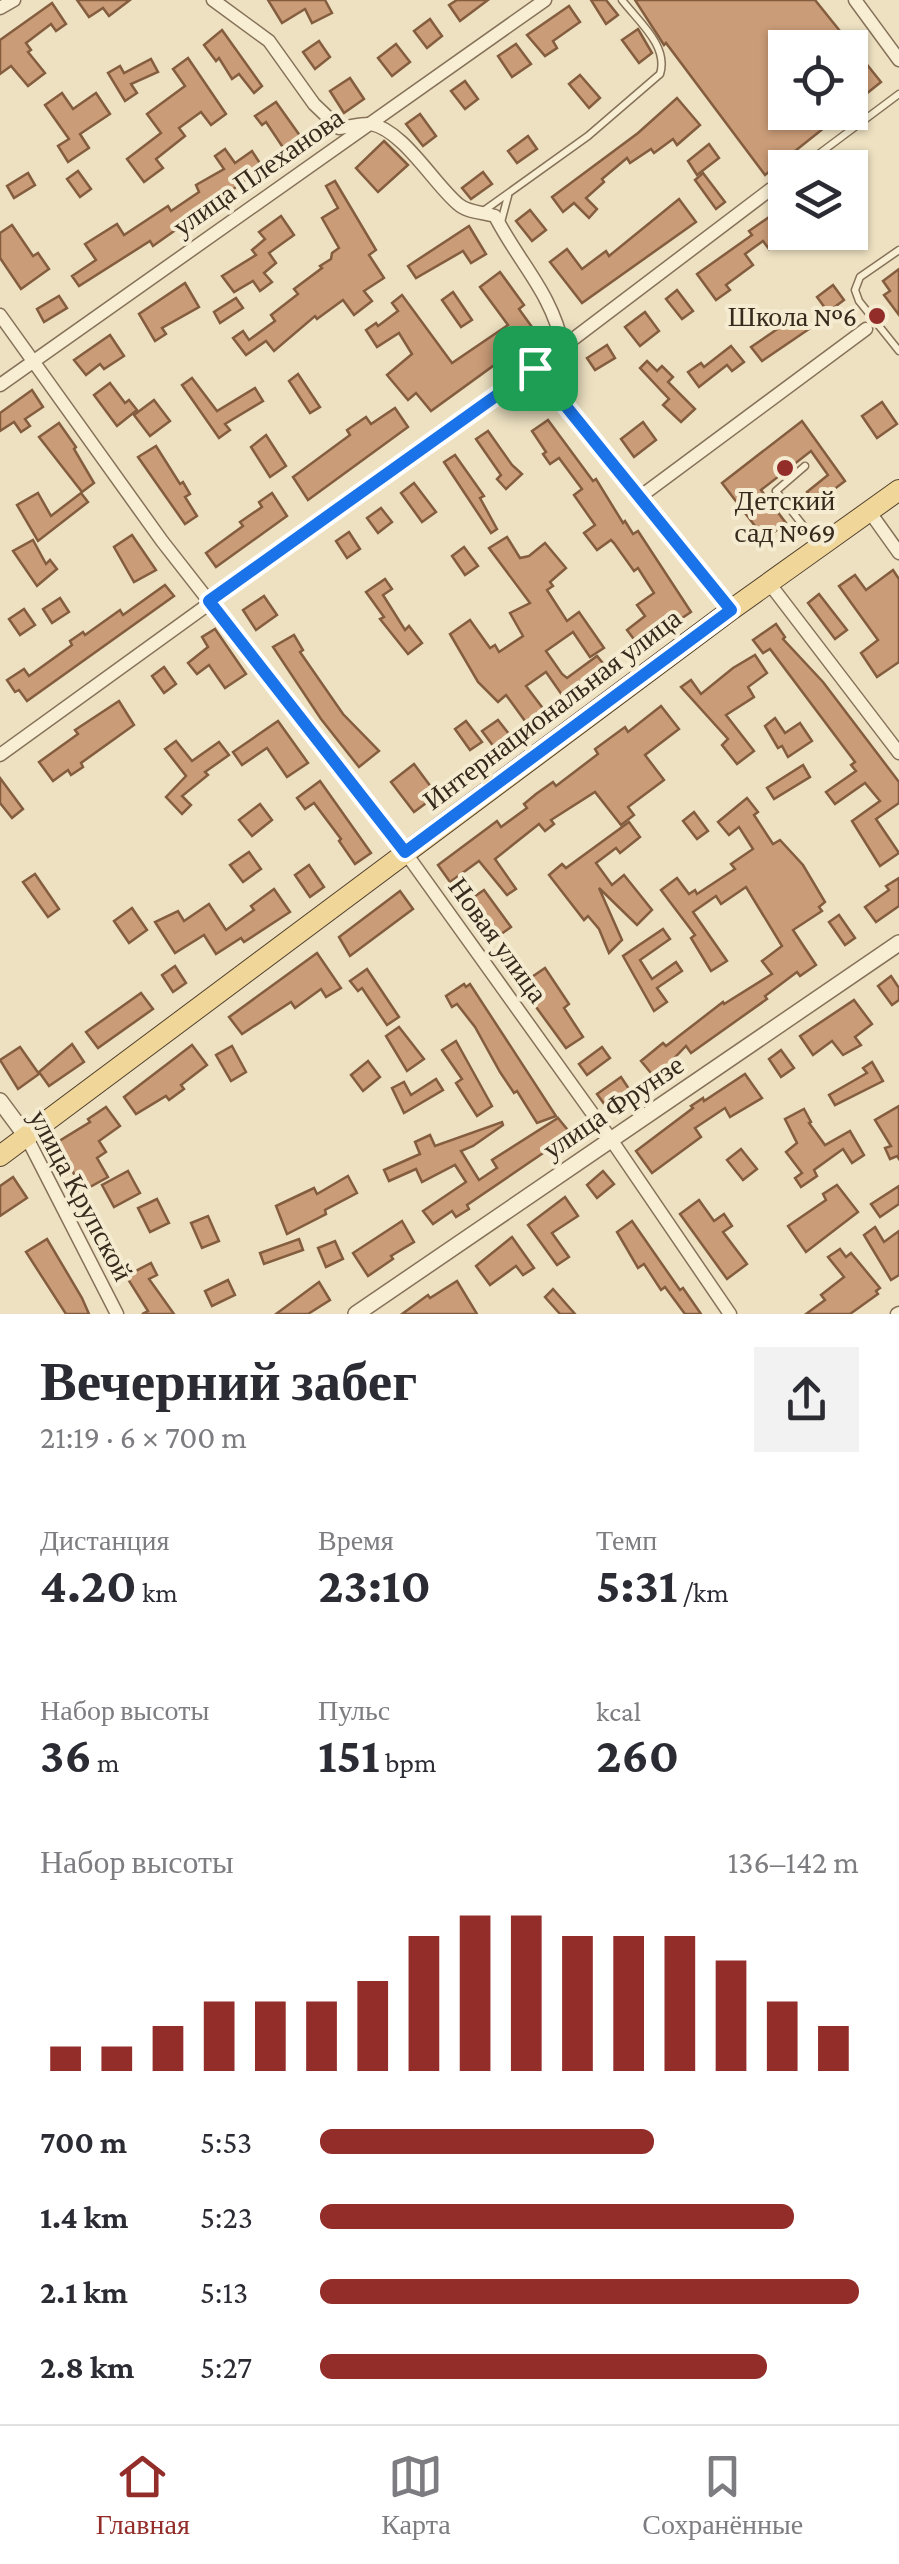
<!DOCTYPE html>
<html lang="ru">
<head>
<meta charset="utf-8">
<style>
	:root { --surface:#fff; --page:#f2f2f3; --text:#2b2b33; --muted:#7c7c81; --line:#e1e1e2; --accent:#932d2a }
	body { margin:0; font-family:"Crimson Pro",serif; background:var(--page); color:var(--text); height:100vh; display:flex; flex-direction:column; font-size:38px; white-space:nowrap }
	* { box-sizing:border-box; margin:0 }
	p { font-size:32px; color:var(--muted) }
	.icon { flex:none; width:55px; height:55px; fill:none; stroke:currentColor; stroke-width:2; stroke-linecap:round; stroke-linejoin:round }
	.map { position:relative; height:1314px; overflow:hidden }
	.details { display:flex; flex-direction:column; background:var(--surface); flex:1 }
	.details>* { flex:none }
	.controls { position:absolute; left:768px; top:30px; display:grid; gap:20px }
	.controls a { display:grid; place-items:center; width:100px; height:100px; border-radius:0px; background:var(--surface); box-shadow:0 2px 8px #0004; font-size:50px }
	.pin { position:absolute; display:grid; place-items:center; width:85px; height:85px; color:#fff; margin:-42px; border-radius:20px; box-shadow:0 5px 15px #0006 }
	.round { display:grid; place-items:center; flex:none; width:105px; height:105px; border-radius:0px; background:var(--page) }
	.headline { display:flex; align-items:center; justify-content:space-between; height:170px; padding:0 40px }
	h1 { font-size:55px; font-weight:700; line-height:75px }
	.figures { display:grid; grid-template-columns:repeat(3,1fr); gap:15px; height:170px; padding:10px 40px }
	.figures div { display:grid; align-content:center }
	.figures b { font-size:50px; font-weight:700 }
	.figures small { font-size:28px; font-weight:400 }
	.figures p { font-size:28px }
	.chart { height:280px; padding:20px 40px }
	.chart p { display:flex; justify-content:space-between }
	.chart svg { width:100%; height:180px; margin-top:10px; stroke:var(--accent); stroke-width:6 }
	ul { padding:0 40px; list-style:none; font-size:32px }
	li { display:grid; grid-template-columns:160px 120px 1fr; align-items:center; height:75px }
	li i { height:25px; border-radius:12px; background:var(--accent) }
	.dock { display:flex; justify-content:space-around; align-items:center; height:140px; border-top:2px solid var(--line); background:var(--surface); font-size:28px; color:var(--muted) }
	.dock a { display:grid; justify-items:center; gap:5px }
	.dock .on { color:var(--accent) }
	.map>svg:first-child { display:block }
	.building { fill:#ca9c78; stroke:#845d3f; stroke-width:2.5 }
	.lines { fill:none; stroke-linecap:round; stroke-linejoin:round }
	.service-casing { stroke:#867259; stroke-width:9 }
	.minor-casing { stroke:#867259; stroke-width:15 }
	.tertiary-casing { stroke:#867259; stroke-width:18 }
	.primary-casing { stroke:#53402d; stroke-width:22 }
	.service { stroke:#f8eed4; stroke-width:6 }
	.minor { stroke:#f8eed4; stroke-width:12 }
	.tertiary { stroke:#f8eed4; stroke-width:15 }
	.primary { stroke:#f0d799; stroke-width:20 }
	.route-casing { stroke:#fff; stroke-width:20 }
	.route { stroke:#1a73e8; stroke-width:12 }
	.poi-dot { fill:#932d2a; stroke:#f4ebd0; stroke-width:4 }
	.labels { text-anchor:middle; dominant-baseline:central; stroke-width:8; stroke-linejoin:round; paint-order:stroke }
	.street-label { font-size:28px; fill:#362a1d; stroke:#f4ebd0 }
	.poi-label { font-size:28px; fill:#362a1d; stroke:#f4ebd0; text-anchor:end }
</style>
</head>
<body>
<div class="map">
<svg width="899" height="1314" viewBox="0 0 899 1314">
	<rect width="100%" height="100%" fill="#ede1c1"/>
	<!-- building -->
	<g class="building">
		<path d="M77,0H130L109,16L103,8L89,17Z"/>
		<path d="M268,0H325L332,13L312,23L305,9L282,23Z"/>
		<path d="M457,0H488L460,21L449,5Z"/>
		<path d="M591,0H606L618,15L606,24Z"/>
		<path d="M635,0H815L881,82L850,107V48H785V112H844L765,175L666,43L664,45Z"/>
		<path d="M52,3L66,24L56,31L51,24L26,43L31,50L28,52L45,73L28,86L11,66L0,74V40Z"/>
		<path d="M569,6L580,22L553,41L557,48L545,56L527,35Z"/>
		<path d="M430,19L442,36L427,48L414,31Z"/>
		<path d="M638,29L652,53L639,63L622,40Z"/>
		<path d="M222,30L262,86L254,93L239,74L232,79L219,58L216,61L204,45Z"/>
		<path d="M319,41L330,57L315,69L303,52Z"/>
		<path d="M396,44L410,62L392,76L378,58Z"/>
		<path d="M516,44L531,64L512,77L498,56Z"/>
		<path d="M188,58L226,114L211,125L201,112L179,128L185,136L156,159L163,168L144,182L127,159L161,133L147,114L185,86L173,69Z"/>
		<path d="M151,59L158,72L131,84L137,93L125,101L108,73L120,66L124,73Z"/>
		<path d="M580,75L600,98L589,108L569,84Z"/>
		<path d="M350,78L364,99L344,113L330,91Z"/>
		<path d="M465,81L478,99L465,109L451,91Z"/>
		<path d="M62,93L73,109L96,93L110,114L80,134L89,148L68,162L58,146L69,139L45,105Z"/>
		<path d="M677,98L700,125L677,145L673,139L654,153L651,149L630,163L627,158L602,179L604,182L586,198L597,209L589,218L574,203L563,212L552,197L638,133Z"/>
		<path d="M276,102L303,140L286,152L266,122L262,125L255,116Z"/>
		<path d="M420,114L436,136L423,146L406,124Z"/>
		<path d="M528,136L537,149L517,163L508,151Z"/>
		<path d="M384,141L408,165L378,192L356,168Z"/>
		<path d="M709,144L719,158L697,175L688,161Z"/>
		<path d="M225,149L235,163L252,151L263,168L153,246L150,241L79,286L72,276L96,260L85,244L117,224L124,235L168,206L171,211L199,192L196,185L224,169L215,156Z"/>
		<path d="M78,171L91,189L80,197L67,179Z"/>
		<path d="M483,172L492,184L471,199L462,188Z"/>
		<path d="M28,173L35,185L14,198L7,186Z"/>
		<path d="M703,173L725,202L716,209L695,180Z"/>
		<path d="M335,181L376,250L369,255L384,278L364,291L372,301L354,315L343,300L317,319L315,316L274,351L266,341L246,355L233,338L243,331L249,340L275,321L271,315L298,294L294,289L322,268L320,266L331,259L332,253L339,248L322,218L338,208L326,186Z"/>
		<path d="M679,199L696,222L582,303L550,262L567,249L582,269L606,251L609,256Z"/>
		<path d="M530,210L546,230L532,241L516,221Z"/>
		<path d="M772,215L787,236L769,249L763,241L745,254L753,265L726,285L730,290L716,300L697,274L752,235L749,231Z"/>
		<path d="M281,216L294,235L269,253L276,263L264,273L272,282L260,291L253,281L234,292L222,276L256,255L252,250L265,239L259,232Z"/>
		<path d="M12,225L33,256L38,253L49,269L21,289L0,258V233Z"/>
		<path d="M469,226L486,254L471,263L463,251L416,278L408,266Z"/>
		<path d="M899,269V315L884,295L890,291L883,281Z"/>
		<path d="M500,272L524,305L519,309L537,334L431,411L416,393L408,400L387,375L412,354L399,333L377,347L366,330L376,323L378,326L398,311L392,303L402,295L452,363L508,325L480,287Z"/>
		<path d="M185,283L199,307L162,328L166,334L155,341L139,314Z"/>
		<path d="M833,285L844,300L828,312L817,297Z"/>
		<path d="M677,290L693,311L682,319L666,299Z"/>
		<path d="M453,292L472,320L461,327L442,300Z"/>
		<path d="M59,296L67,308L44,322L37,309Z"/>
		<path d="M236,298L243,308L220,323L214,312Z"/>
		<path d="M645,312L659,331L640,346L625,327Z"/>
		<path d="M798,315L809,329L762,361L751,347Z"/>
		<path d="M110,335L124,356L104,369L100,364L86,375L74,360Z"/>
		<path d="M607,345L615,358L595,370L587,358Z"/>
		<path d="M731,346L744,362L732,371L727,365L699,387L688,372L701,363L704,367Z"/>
		<path d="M647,361L657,371L662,366L673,377L668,382L695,409L681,422L663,405L669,399L640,368Z"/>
		<path d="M298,374L320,407L310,413L289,381Z"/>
		<path d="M192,378L217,411L255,388L263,401L225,424L230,430L219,438L182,385Z"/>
		<path d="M110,383L125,403L129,400L137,410L117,426L94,395Z"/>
		<path d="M32,390L43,407L25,419L30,426L21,432L14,422L0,431V413Z"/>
		<path d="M154,400L170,421L150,436L134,415Z"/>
		<path d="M882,402L897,424L877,438L862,416Z"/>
		<path d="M395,408L408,427L308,500L293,477L350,435L347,430L366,417L371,424Z"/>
		<path d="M548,420L593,481L596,479L623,523L625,521L633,534L638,531L691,612L653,638L655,640L642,650L627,630L645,616L637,605L654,593L638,568L634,571L614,543L611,540L597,550L584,533L595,525L574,495L582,489L559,458L550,464L543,454L546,452L532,431Z"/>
		<path d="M802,421L845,481L816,503L807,492L828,475L811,451L761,490L786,523L765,539L722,483Z"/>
		<path d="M643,422L656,440L634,457L621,439Z"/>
		<path d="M59,423L76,447L74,449L94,483L82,492L39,437Z"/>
		<path d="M488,431L512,465L522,474L506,489L497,479L501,475L476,439Z"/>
		<path d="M266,435L286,466L270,477L251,447Z"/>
		<path d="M156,446L180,484L183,482L190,494L185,497L197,516L185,524L138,457Z"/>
		<path d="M455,455L484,496L480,498L497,529L491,533L444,462Z"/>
		<path d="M414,483L436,512L422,522L401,493Z"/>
		<path d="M38,493L51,516L81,493L88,502L38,541L17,505Z"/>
		<path d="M272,493L287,516L216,567L206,553L243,526L240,522L262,507L259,502Z"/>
		<path d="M381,508L392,522L378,533L367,518Z"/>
		<path d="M349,532L360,549L347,558L336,541Z"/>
		<path d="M132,535L156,570L134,582L114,547Z"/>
		<path d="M507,537L520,558L529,556L545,543L566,568L550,582L553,586L547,590L567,621L579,612L604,648L590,657L573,632L546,651L562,674L567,678L597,656L611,673L569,705L546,672L526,686L551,719L533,732L506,695L498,702L478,682L450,634L470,620L490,648L495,645L499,652L523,636L510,613L530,603L489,548Z"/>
		<path d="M33,540L46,564L50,560L57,569L37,586L13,551Z"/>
		<path d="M464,547L478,566L465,575L452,556Z"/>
		<path d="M893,570L899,579V662L877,677L861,653L878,640L839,586L855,575L866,590Z"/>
		<path d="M385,579L392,589L383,595L405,630L409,626L422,643L408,654L380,619L384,617L366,592Z"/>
		<path d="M165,585L174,596L27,701L19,690L15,692L7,680L24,669L29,676L72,645L70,641L83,632L85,635L120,610L123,615Z"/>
		<path d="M819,594L847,630L835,639L808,603Z"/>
		<path d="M264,596L277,615L256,630L243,610Z"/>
		<path d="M60,598L69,612L52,623L43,609Z"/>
		<path d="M24,609L35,625L20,635L9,619Z"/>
		<path d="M776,624L785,637L783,639L823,682L899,782V803L876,819L899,853L880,866L852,821L880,801L865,783L835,804L826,792L856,771L851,765L855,762L770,649L763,653L753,640Z"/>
		<path d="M215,629L246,674L225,688L209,665L197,674L188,663L208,647L202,637Z"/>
		<path d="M294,635L303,650L300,652L343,714L379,751L359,767L321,719L273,647Z"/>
		<path d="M755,655L767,673L748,687L754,697L726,715L754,751L737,764L722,745L728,739L681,687L691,680L701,694L733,668Z"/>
		<path d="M164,667L176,684L164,693L152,676Z"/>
		<path d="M119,701L134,725L81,763L83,767L71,775L68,770L53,781L39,762L78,734L75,730Z"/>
		<path d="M661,706L679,729L645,755L664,780L628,807L634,815L621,825L595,792L551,820L554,824L545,831L539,824L495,859L516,889L507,895L479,861L450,882L438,865L497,821L501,827L527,808L524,804L536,794L553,782L556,786L598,754L595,749L625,727L628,732Z"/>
		<path d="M775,718L785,733L800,723L812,741L788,757L782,746L778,748L765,726Z"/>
		<path d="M498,720L516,743L500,755L482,731Z"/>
		<path d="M278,721L308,763L287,777L267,748L242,765L233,752Z"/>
		<path d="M466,721L482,742L470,750L455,729Z"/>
		<path d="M176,741L192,761L219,742L229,755L205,772L208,775L182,796L191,805L182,814L166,797L186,776L165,749Z"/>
		<path d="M414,764L437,795L414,812L391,782Z"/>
		<path d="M803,765L810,777L774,799L767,788Z"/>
		<path d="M0,778L23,809L12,818L0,803Z"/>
		<path d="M320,781L371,853L355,864L339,841L341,839L314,803L305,809L297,798Z"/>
		<path d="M747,798L758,812L754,815L773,844L780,840L803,865L825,902L819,907L822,911L793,930L816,965L800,976L797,972L765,996L767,999L691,1053L686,1046L655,1078L641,1061L663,1043L666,1046L723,1002L724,1004L772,974L762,961L782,946L746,887L721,904L716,896L693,912L727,961L711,971L691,938L695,935L661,890L677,878L689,894L695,890L697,894L735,869L731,864L753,849L739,827L729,835L718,822Z"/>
		<path d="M260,804L272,820L252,836L239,820Z"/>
		<path d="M694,812L708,831L697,839L683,821Z"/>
		<path d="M629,822L640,837L620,853L616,848L596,863L612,885L624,875L652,910L637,925L599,888L622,940L609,953L599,929L588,916L584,920L549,875L562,864L566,868Z"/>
		<path d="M249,852L261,869L243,882L230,865Z"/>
		<path d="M309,865L324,887L310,897L295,875Z"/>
		<path d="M35,874L59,909L48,917L23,882Z"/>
		<path d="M899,878V906L876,922L865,907L889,890L886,886Z"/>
		<path d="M274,889L290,912L244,942L241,938L216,954L204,935L175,953L155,922L178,911L184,921L209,904L226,930L254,910L251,906Z"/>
		<path d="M484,890L511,927L490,942L465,903Z"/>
		<path d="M400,891L413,909L350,956L339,937Z"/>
		<path d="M132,908L147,930L129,943L114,921Z"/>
		<path d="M839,915L855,938L845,945L829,922Z"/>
		<path d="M663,929L670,939L640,960L652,979L676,962L682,971L657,988L667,1002L654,1011L623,956Z"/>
		<path d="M317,953L341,988L326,997L321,989L295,1008L291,1002L242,1034L229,1017Z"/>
		<path d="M175,966L186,983L173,992L162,975Z"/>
		<path d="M545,968L569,1004L564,1008L583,1037L566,1048L520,985Z"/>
		<path d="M367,969L399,1017L387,1025L362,988L358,991L350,981Z"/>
		<path d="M891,976L899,988V1000L892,1005L878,986Z"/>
		<path d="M464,984L466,987L470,984L556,1116L537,1123L517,1091L514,1093L500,1072L475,1027L457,1004L452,1007L446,996Z"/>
		<path d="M141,993L153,1009L98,1048L86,1032Z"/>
		<path d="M854,1000L872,1024L855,1037L861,1045L843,1055L832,1041L813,1055L800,1036Z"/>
		<path d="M399,1027L424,1059L407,1071L386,1036Z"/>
		<path d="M456,1041L492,1106L477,1116L456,1083L462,1079L442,1050Z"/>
		<path d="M72,1044L84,1062L49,1086L39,1072Z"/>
		<path d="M192,1045L207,1065L181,1085L184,1089L169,1100L166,1096L136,1114L124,1097Z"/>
		<path d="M232,1046L246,1072L231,1081L216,1055Z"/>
		<path d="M20,1047L39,1074L18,1089L0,1060Z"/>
		<path d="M602,1047L610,1058L587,1075L579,1064Z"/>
		<path d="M781,1050L794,1068L781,1077L769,1059Z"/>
		<path d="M368,1061L380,1077L363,1091L351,1075Z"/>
		<path d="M872,1062L883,1081L835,1105L829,1095L867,1073L863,1068Z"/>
		<path d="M745,1074L762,1098L730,1117L725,1108L695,1128L701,1137L652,1173L636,1151L693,1108L691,1106L703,1098L704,1101Z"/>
		<path d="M621,1077L631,1092L607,1108L597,1094Z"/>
		<path d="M436,1079L443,1090L404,1113L392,1088L404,1082L411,1095Z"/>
		<path d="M899,1106V1159L897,1156L890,1159L885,1148L891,1146L875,1120Z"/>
		<path d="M106,1107L120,1126L99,1141L106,1152L97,1158L108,1177L79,1193L73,1181L77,1179L56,1143L90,1122L88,1119Z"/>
		<path d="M804,1109L811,1122L809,1123L825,1145L850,1131L864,1155L852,1163L843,1149L814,1170L817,1176L801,1187L795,1178L802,1173L786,1152L797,1143L785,1119Z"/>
		<path d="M558,1118L571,1134L467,1205L469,1209L456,1217L452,1211L433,1224L423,1211L466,1182L455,1165L422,1182L416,1169L389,1181L384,1170L420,1154L415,1142L430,1135L435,1146L502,1122L503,1125L473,1146L461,1151L479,1180L497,1168L492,1160Z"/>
		<path d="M741,1149L757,1169L743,1180L727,1160Z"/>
		<path d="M128,1171L140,1193L114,1207L102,1185Z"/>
		<path d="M603,1171L614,1184L597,1198L587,1185Z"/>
		<path d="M348,1176L357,1193L325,1210L326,1214L287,1234L276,1206L314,1188L317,1194Z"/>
		<path d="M13,1177L27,1198L0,1216V1186Z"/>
		<path d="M837,1185L858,1212L806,1252L788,1226L826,1200L823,1194Z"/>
		<path d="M899,1186V1204L880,1217L871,1204Z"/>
		<path d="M565,1197L578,1216L552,1233L569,1257L557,1265L528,1225Z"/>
		<path d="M157,1199L169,1223L150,1232L138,1208Z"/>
		<path d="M699,1200L714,1221L724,1214L732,1226L723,1232L747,1264L727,1279L680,1214Z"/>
		<path d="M208,1216L219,1241L202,1248L191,1223Z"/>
		<path d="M402,1221L414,1242L391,1256L393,1259L368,1276L353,1253Z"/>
		<path d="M632,1221L680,1290L683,1288L701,1314H685L665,1287L661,1290L644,1264L638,1268L617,1232Z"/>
		<path d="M875,1227L884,1242L899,1231V1275L891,1280L864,1235Z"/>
		<path d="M512,1237L534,1268L523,1275L516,1266L490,1285L476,1266Z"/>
		<path d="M47,1239L82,1298L89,1314H66L26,1252Z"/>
		<path d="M299,1239L303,1250L264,1264L260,1253Z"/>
		<path d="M335,1241L343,1259L326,1267L318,1248Z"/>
		<path d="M840,1249L846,1257L851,1253L880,1288L876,1291L878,1294L850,1314H806L825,1300L821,1295L844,1277L828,1257Z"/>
		<path d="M151,1263L157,1275L149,1279L174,1314H142L148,1311L126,1276Z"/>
		<path d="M228,1280L235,1295L212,1306L205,1291Z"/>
		<path d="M457,1281L477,1314H402L428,1295L430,1298Z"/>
		<path d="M319,1282L330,1300L308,1314H276Z"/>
		<path d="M553,1289L575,1314H560L545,1297Z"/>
	</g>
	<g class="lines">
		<!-- service casing -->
		<g class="service-casing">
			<g id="service">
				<path d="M800,168L899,94"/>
				<path d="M771,189L785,179"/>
				<path d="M482,212L588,136L660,74C669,46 638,21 622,0"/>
				<path d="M501,222L508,196"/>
				<path d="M899,250L860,277L855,290L859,301L899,351"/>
				<path d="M805,466L776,491L816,542"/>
			</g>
		</g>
		<!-- minor casing -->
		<g class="minor-casing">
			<g id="minor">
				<path d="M213,0L269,41L314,104L339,128C349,127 362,123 371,124C403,130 434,184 458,204C468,213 483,212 495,216C519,263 552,293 563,347"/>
				<path d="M855,0L899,60"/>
				<path d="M0,8L14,0"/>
				<path d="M0,315L162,541L405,852L610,1138L730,1314"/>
				<path d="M535,368L731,610"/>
				<path d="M0,385L545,0"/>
				<path d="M641,496L866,329"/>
				<path d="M869,511L899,553"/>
				<path d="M769,583L899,753"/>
				<path d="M0,755L535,368L771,189"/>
				<path d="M26,1136L117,1314"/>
				<path d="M897,1314L899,1313"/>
			</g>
		</g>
		<!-- tertiary casing -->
		<g class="tertiary-casing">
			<g id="tertiary">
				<path d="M0,1101L26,1136"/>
				<path d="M356,1314L899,943"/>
			</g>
		</g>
		<!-- primary casing -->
		<g class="primary-casing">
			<path id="primary" d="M0,1156L731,610L899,490"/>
		</g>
		<!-- service -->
		<use href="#service" class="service"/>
		<!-- minor -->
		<use href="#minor" class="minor"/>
		<!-- tertiary -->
		<use href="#tertiary" class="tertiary"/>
		<!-- primary -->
		<use href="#primary" class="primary"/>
	</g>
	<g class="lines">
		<!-- route casing -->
		<g class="route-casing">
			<path id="route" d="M535,368L731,610L405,852L209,601Z"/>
		</g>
		<!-- route -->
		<use href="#route" class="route"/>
	</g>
	<!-- markers -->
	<g class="poi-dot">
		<circle cx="877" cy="316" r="10"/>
		<circle cx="785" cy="468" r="10"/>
	</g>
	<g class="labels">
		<!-- street labels -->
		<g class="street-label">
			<text transform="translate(258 172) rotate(-35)">улица Плеханова</text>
			<text transform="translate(552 709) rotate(-37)">Интернациональная улица</text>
			<text transform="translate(498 940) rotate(54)">Новая улица</text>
			<text transform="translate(613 1107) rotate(-34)">улица Фрунзе</text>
			<text transform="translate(81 1195) rotate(62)">улица Крупской</text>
		</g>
		<!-- poi labels -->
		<g class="poi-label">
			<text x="857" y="316">Школа №6</text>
			<text x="785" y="500" text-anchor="middle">Детский<tspan x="785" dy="32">сад №69</tspan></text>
		</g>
	</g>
</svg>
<div class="controls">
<a><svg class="icon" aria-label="locate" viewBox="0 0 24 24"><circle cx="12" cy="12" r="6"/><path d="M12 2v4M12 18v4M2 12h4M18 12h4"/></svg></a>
<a><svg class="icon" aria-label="layers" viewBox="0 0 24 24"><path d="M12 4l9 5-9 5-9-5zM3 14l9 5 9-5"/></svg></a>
</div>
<div class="pin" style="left:535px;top:368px;background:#1e9e55"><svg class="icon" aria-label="arrive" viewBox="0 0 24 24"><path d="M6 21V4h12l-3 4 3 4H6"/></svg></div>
</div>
<section class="details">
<div class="headline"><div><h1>Вечерний забег</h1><p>21:19 · 6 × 700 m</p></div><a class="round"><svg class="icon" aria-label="share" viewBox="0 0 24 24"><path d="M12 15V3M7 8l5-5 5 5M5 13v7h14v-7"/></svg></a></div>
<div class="figures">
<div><p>Дистанция</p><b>4.20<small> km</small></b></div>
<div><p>Время</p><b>23:10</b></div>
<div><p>Темп</p><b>5:31<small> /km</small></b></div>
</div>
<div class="figures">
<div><p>Набор высоты</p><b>36<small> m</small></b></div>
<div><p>Пульс</p><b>151<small> bpm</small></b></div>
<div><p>kcal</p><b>260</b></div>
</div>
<div class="chart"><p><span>Набор высоты</span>136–142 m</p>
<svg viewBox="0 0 160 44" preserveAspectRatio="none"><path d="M5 44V38M15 44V38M25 44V33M35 44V27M45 44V27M55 44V27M65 44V22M75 44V11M85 44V6M95 44V6M105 44V11M115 44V11M125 44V11M135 44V17M145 44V27M155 44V33"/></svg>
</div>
<ul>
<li><b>700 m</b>5:53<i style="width:62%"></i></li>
<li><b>1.4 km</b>5:23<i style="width:88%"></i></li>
<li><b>2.1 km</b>5:13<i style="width:100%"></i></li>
<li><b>2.8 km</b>5:27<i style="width:83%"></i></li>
</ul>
</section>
<nav class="dock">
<a class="on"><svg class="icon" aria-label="home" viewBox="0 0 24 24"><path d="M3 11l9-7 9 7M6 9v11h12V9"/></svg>Главная</a>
<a><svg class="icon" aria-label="map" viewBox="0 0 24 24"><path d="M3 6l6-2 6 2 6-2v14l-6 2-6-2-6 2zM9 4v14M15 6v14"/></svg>Карта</a>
<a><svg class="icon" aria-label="saved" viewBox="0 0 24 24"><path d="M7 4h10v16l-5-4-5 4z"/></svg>Сохранённые</a>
</nav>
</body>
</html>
